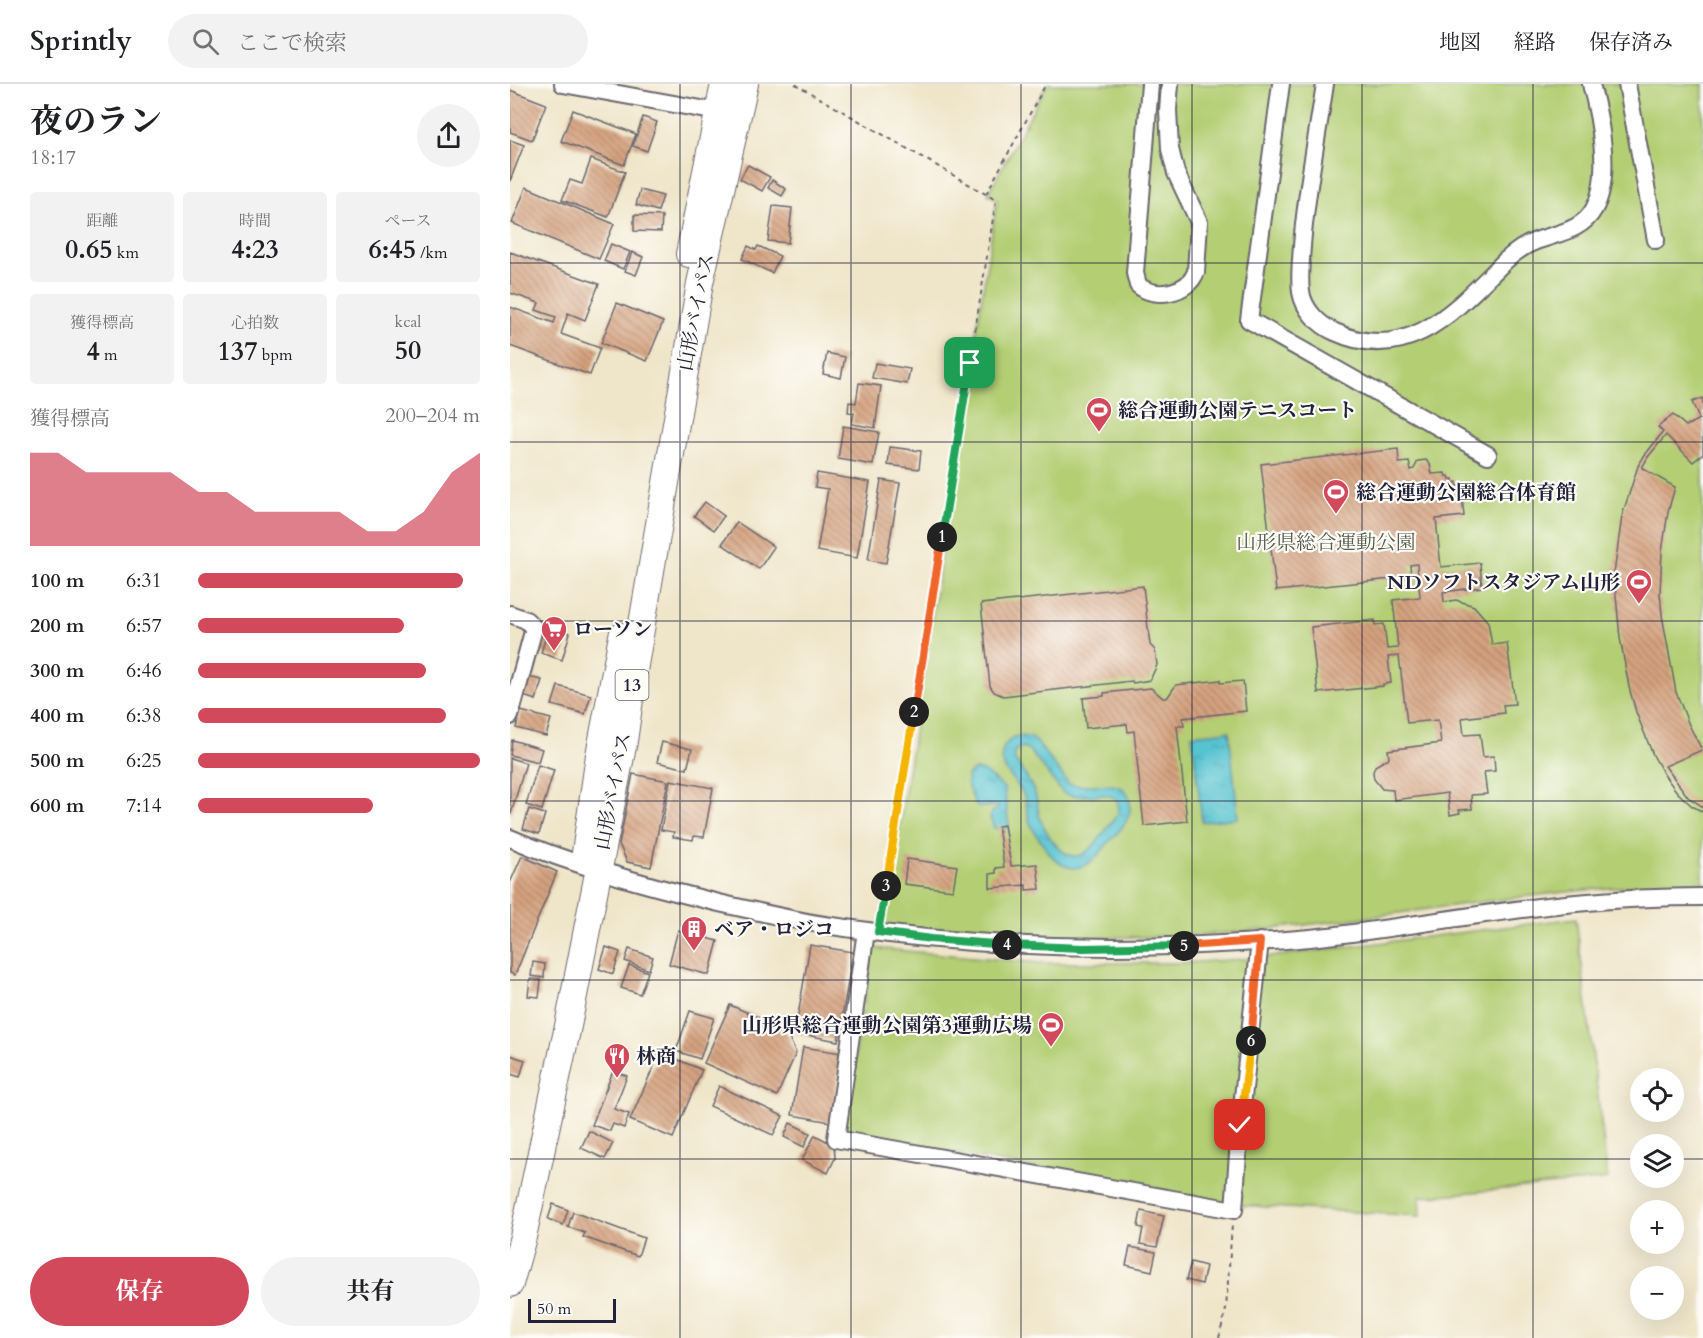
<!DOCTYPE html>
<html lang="ja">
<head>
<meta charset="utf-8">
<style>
	:root { --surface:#fff; --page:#f2f2f2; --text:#202124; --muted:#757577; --line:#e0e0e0; --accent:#d1495b }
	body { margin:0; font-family:Cardo,"Noto Serif JP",serif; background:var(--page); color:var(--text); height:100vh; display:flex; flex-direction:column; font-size:22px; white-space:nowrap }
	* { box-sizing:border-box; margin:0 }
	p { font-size:20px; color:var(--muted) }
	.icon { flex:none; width:33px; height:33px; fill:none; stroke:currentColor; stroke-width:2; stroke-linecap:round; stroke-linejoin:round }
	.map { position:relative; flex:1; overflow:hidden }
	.drawer { display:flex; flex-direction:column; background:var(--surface); width:510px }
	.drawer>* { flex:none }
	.buttons { position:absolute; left:1120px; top:984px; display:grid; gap:12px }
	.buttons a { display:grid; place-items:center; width:54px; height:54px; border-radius:50%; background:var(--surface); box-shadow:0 6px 24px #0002; font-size:30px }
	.scale { position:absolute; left:18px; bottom:15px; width:88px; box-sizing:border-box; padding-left:6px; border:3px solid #22223b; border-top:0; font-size:16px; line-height:21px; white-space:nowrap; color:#22223b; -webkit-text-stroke:4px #fdfcf7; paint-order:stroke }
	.pin { position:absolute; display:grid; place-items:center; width:51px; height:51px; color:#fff; margin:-26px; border-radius:12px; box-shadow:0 3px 9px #0006 }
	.km { position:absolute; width:30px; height:30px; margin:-15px; border-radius:50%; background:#222; color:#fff; font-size:16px; line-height:30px; text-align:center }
	.round { display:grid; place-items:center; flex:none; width:63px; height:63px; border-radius:32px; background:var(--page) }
	.head { display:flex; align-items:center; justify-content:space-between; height:102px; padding:0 30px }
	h1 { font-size:33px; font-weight:700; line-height:45px }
	.figures { display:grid; grid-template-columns:repeat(3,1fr); gap:9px; height:102px; padding:6px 30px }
	.figures div { display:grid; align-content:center; border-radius:6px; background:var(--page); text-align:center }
	.figures b { font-size:26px; font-weight:700 }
	.figures small { font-size:16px; font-weight:400 }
	.figures p { font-size:16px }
	.chart { height:168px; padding:12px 30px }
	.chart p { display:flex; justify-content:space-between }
	.chart svg { width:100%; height:108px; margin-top:6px; fill:var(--accent); opacity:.7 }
	.button { display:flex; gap:12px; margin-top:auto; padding:12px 30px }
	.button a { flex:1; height:69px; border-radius:36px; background:var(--accent); color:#fff; font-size:24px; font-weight:700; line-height:69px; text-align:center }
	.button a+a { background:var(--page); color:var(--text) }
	ul { padding:0 30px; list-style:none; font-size:20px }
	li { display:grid; grid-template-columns:96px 72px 1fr; align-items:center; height:45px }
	li i { height:15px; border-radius:8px; background:var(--accent) }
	header { display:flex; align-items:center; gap:36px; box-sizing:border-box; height:84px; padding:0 30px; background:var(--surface); border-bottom:2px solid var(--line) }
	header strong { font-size:28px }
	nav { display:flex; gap:33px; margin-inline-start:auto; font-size:21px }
	.search { width:420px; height:54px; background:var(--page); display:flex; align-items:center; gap:15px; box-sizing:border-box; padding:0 21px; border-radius:33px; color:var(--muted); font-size:22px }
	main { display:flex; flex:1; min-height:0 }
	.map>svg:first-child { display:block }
	.green { fill:#b3ce73; stroke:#6a7857; stroke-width:1.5 }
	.water { fill:url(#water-ripples); stroke:#3c7286; stroke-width:1.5; fill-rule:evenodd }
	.building { fill:url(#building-back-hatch) }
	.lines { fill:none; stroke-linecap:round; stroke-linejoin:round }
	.minor-casing { stroke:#6a666d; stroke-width:20 }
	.highway-casing { stroke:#6a666d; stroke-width:28 }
	.path { stroke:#6a666d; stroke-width:2; stroke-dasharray:4.5 4.5; stroke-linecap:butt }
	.minor { stroke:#fff; stroke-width:16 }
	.highway { stroke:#fff; stroke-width:26 }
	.split-1-casing { stroke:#fff; stroke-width:12 }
	.split-2-casing { stroke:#fff; stroke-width:12 }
	.split-3-casing { stroke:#fff; stroke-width:12 }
	.split-4-casing { stroke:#fff; stroke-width:12 }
	.split-5-casing { stroke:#fff; stroke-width:12 }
	.split-6-casing { stroke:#fff; stroke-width:12 }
	.split-7-casing { stroke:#fff; stroke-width:12 }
	.split-1 { stroke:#22a559; stroke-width:8 }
	.split-2 { stroke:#f0652b; stroke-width:8 }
	.split-3 { stroke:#f5b400; stroke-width:8 }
	.split-4 { stroke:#22a559; stroke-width:8 }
	.split-5 { stroke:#22a559; stroke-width:8 }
	.split-6 { stroke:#f0652b; stroke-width:8 }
	.split-7 { stroke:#f5b400; stroke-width:8 }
	.grid { fill:none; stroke:#22223b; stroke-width:1.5; stroke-opacity:0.55 }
	.labels { text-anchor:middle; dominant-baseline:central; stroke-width:4.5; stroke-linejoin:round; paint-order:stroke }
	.shield { fill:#fdfcf7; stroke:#646373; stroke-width:1.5 }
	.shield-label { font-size:18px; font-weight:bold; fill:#22223b }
	.street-label { font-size:20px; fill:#22223b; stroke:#fdfcf7 }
	.poi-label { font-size:20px; font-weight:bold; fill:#22223b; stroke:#fdfcf7; text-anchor:start }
	.park-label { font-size:20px; fill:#555e4f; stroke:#fdfcf7 }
</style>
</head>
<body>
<header>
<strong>Sprintly</strong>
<div class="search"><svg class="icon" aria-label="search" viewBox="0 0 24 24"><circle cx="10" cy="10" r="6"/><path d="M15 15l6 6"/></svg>ここで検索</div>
<nav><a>地図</a><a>経路</a><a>保存済み</a></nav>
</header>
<main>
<section class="drawer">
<div class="head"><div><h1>夜のラン</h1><p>18:17</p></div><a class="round"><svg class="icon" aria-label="share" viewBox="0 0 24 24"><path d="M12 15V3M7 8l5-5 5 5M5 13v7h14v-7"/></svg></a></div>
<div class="figures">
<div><p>距離</p><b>0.65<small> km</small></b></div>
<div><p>時間</p><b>4:23</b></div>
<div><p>ペース</p><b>6:45<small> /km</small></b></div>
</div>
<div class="figures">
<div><p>獲得標高</p><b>4<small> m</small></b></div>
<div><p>心拍数</p><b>137<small> bpm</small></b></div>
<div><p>kcal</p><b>50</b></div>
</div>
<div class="chart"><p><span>獲得標高</span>200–204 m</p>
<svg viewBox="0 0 160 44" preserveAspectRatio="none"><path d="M0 44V6L10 6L20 14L30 14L40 14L50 14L60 22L70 22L80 30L90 30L100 30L110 30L120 38L130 38L140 30L150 14L160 6V44z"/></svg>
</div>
<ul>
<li><b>100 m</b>6:31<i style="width:94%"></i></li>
<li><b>200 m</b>6:57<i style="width:73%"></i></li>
<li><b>300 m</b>6:46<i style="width:81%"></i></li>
<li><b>400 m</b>6:38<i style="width:88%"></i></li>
<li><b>500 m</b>6:25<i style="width:100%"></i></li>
<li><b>600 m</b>7:14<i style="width:62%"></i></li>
</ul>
<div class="button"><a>保存</a><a>共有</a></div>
</section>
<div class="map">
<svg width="1193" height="1254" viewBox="0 0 1193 1254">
	<defs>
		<pattern id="water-ripples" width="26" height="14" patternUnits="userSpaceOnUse" patternTransform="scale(1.5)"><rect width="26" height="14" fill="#57c3d0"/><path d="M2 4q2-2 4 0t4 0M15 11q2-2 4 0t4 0" fill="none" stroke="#4ba7b4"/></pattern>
		<pattern id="building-back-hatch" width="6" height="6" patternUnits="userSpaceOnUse" patternTransform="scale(1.5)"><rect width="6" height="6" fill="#d5a27f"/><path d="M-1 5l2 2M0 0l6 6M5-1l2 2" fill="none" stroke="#ac8469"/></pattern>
	</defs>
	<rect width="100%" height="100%" fill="#fdfcf7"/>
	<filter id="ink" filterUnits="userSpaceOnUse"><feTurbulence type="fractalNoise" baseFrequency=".0167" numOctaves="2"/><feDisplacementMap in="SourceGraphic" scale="12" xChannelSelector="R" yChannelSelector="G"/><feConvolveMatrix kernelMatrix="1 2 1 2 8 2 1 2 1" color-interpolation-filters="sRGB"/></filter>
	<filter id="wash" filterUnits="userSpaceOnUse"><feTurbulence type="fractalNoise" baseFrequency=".008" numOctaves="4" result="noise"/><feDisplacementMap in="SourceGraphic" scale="24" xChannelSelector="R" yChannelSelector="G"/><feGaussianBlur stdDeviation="1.35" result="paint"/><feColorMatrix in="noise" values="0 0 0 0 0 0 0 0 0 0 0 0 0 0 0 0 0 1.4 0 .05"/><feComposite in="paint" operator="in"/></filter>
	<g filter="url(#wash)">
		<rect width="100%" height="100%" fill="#efe5c9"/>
		<!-- green -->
		<g class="green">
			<path d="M537,0H1193V799C1044,802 898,831 750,846C625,859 499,854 374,842L487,116L478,110Z"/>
			<path d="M1066,834L1098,1095L910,1113L911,1132L726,1121L333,1049L363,864L530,879H674L750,874Z"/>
		</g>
		<!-- water -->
		<g class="water">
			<path d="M719,647L728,734L692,738L682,651Z"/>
			<path d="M507,652L520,653L526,657L559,700C579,707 623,686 620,726C619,739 603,753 595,763C574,790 554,792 534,762C529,755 523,747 520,739C517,730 517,720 514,712C509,698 491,688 492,672C492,662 498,656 507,652ZM513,663L519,666L553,709C571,717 595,706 606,715L609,723L608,730C599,740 586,763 575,769C555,783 536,749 530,734C527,725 528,715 524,707C519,695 511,685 504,675L505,666Z"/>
			<path d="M464,686L473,687L494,704L499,741L495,746L484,744L480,733L481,728L487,726L488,722L470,723L466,722L458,703L457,691Z"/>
		</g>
		<g id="blocks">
			<!-- building -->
			<g class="building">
				<path d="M0,6L36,20L22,56L0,48Z"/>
				<path d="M63,26L126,50L114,81L51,57Z"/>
				<path d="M133,33L147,38L137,67L123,62Z"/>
				<path d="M0,56L14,61L0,97Z"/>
				<path d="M81,75L115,88L98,133L52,116L60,96L72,100Z"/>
				<path d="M238,81L260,93L252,107L230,95Z"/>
				<path d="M262,96L276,105L272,112L258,104Z"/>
				<path d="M16,103L104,140L89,175L2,139Z"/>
				<path d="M130,106L153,112L148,127L126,121Z"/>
				<path d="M263,122L282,124L278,159L258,157Z"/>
				<path d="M124,131L152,132L151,148L124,147Z"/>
				<path d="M101,160L120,168L113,185L94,177Z"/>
				<path d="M238,162L246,166L248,162L270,172L262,189L232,175Z"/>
				<path d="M0,168L89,200L75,236L58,229L51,250L90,264L80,291L0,262V223L44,239L46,233L26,226L29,219L0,209Z"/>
				<path d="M122,168L133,173L126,191L115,187Z"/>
				<path d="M107,219L153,238L137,277L91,259Z"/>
				<path d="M317,269L335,273L331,294L313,290Z"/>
				<path d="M365,279L400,285L397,300L362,294Z"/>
				<path d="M349,299L371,302L365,344L342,340L344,329L338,328L339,318L346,319Z"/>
				<path d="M1193,314V370L1183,378L1156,351L1138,373L1132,384L1165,403L1158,428L1152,468L1150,509L1152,531L1166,608L1179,641L1192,666L1155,682L1178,713L1193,723V728L1182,722L1167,708L1155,692L1143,671L1126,628L1119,603L1110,554L1104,490L1112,432L1128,382L1134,372L1153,348L1148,343L1163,331L1176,342L1189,335L1182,318Z"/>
				<path d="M333,342L369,348L363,381L328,375Z"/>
				<path d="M380,363L411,367L409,385L378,381Z"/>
				<path d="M888,365L889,379L899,378L901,386L904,385L908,377L916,376L920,380L922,390L935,389L936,392H939L940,395H943V399L947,398V402H951L954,432L926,435L931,483L970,479L972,503L933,508L934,518L946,516L964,522L978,538L982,561L997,559L1005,620L993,621L994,629L952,634L954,651L970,650L973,673L984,672L985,687L974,688L977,710L961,711L962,725L949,726L950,729L940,731L937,709L884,716L883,706L872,705L864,695L863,688L865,682L879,674L878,666L931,659L928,636L897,639L889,572L878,573L881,599L873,600V602L808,609L801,543L865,536V541L874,540L877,565L888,564L883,516L910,513L907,480L900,481L901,493L766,507L751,380Z"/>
				<path d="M307,389L360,398L347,474L307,467L318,405L305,403Z"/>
				<path d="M371,396L390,399L376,479L358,476Z"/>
				<path d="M195,418L214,432L204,446L184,432Z"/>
				<path d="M227,438L264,463L249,485L212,460Z"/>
				<path d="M633,502L640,561L645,566L647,581L640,596L623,599L622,597L493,612L484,608L480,602L471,520Z"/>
				<path d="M39,542L60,549L52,576L31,569Z"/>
				<path d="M18,593L32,596L26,616L13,612Z"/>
				<path d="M710,596V599L733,597L736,627L673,634L674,642H667L677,737L634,742L624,647L618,648L617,640L576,644L573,614L594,612V609L641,604L653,614H657L666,601Z"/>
				<path d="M48,602L81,611L75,630L42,621Z"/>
				<path d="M11,627L41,635L36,652L6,644Z"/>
				<path d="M2,656L32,665L28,678L0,671Z"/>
				<path d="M152,658L182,665L177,685L147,678Z"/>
				<path d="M0,674L16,679L1,730H0Z"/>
				<path d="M28,681L44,686L32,726L16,721Z"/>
				<path d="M123,690L158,697L141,783L117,778L109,760Z"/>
				<path d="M160,696L203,704L194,753L184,752L183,756L163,753L164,748L151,746Z"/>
				<path d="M19,725L35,730L29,750L13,745Z"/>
				<path d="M494,741L501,782L527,780L530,805L516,806V801L480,804V790L486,789V784L494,783L488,742Z"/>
				<path d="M12,772L47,788L5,891L0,889V799Z"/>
				<path d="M397,775L447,782L443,806L394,800Z"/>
				<path d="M168,846L208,857L199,891L159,880Z"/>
				<path d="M300,861L343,868L328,957L285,949Z"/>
				<path d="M96,863L110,868L103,890L89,885Z"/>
				<path d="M119,865L143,873L139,886L115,877Z"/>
				<path d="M23,878L35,880L34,894L21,892Z"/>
				<path d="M119,881L138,888L130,910L111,904Z"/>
				<path d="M20,895L31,896L29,913L18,912Z"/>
				<path d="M220,921L275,945L286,969L267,1012L194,979Z"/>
				<path d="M180,927L204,934L190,975L166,967Z"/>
				<path d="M293,963L332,969L320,1038L282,1031Z"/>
				<path d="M150,968L192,986L163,1054L120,1036Z"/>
				<path d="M0,971L15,976L10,993L0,990Z"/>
				<path d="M103,987L117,992L104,1025L119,1030L114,1044L103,1040L100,1047L82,1041Z"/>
				<path d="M209,1002L273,1032L263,1051L200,1022Z"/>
				<path d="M280,1039L300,1049L294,1063L274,1053Z"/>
				<path d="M79,1047L103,1059L95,1075L71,1064Z"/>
				<path d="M305,1051L324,1061L325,1074L318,1089L292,1076Z"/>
				<path d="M43,1120L58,1126L53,1141L38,1135Z"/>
				<path d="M631,1127L654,1132L647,1163L630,1160L633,1144L628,1143Z"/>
				<path d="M63,1128L134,1154L128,1172L73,1153L75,1149L58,1143Z"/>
				<path d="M620,1163L646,1168L642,1187L616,1181Z"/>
				<path d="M681,1178L696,1182L692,1200L676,1196Z"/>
			</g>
		</g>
	</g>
	<g filter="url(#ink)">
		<use href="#blocks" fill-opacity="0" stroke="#6a666d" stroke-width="1.5"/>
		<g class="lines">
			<!-- minor casing -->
			<g class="minor-casing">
				<g id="minor">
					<path d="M53,0L208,28"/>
					<path d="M640,0L625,189L628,201C645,216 678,209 686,188L689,138L666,89L660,65L658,26L660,0"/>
					<path d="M771,0L739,236L978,371"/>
					<path d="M815,0C807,54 796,108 792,162C791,177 789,193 791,208C794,226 809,241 825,248C899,282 947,224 995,177C1004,169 1015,161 1026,157C1047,149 1072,147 1084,125C1102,93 1090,34 1081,0"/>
					<path d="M1117,0L1146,156"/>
					<path d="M0,530L16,536L24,544L0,632"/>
					<path d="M0,754C65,782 139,802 209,819C246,827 284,837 322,842C481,867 640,868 800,854C889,845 977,827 1066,819C1108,815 1151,813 1193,813"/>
					<path d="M356,847L326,1055L724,1126L730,1041L750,857"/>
				</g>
			</g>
			<!-- highway casing -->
			<g class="highway-casing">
				<g id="highway">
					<path d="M179,170L214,0"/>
					<path d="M74,776L89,671L112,552"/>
					<path d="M0,1200L13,1153L58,942L114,657L125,581L190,199L235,0"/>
				</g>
			</g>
			<!-- path -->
			<g class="path">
				<path d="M285,0L486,116L371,834"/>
				<path d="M476,110L536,0"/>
				<path d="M709,1254L716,1225L722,1141"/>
			</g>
			<!-- minor -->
			<use href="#minor" class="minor"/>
			<!-- highway -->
			<use href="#highway" class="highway"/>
		</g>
	</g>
	<g class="lines" filter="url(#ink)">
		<!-- split-1 casing -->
		<g class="split-1-casing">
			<path id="split-1" d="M432,453L460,279"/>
		</g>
		<!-- split-2 casing -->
		<g class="split-2-casing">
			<path id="split-2" d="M404,628L432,453"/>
		</g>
		<!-- split-3 casing -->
		<g class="split-3-casing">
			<path id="split-3" d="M376,802L404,628"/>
		</g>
		<!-- split-4 casing -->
		<g class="split-4-casing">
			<path id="split-4" d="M376,802L368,848L421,855L497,861"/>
		</g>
		<!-- split-5 casing -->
		<g class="split-5-casing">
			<path id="split-5" d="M497,861L573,864L674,862"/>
		</g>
		<!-- split-6 casing -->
		<g class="split-6-casing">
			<path id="split-6" d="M674,862L750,857L741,957"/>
		</g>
		<!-- split-7 casing -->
		<g class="split-7-casing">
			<path id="split-7" d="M730,1041L741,957"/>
		</g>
		<!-- split-1 -->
		<use href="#split-1" class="split-1"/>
		<!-- split-2 -->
		<use href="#split-2" class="split-2"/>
		<!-- split-3 -->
		<use href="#split-3" class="split-3"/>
		<!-- split-4 -->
		<use href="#split-4" class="split-4"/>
		<!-- split-5 -->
		<use href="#split-5" class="split-5"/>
		<!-- split-6 -->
		<use href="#split-6" class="split-6"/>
		<!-- split-7 -->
		<use href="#split-7" class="split-7"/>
	</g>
	<!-- grid -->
	<path class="grid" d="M170,0V1254M341,0V1254M511,0V1254M682,0V1254M852,0V1254M1023,0V1254M0,179H1193M0,358H1193M0,537H1193M0,717H1193M0,896H1193M0,1075H1131M1164,1075H1193"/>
	<!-- icons -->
	<defs>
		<g id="stadium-pin" transform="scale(1.35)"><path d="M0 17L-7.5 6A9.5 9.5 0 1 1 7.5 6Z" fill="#d1495b" stroke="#fdfcf7"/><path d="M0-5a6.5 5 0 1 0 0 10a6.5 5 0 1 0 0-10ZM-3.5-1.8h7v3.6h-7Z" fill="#fff"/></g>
		<g id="supermarket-pin" transform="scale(1.35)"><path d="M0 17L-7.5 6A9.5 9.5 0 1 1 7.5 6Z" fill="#d1495b" stroke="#fdfcf7"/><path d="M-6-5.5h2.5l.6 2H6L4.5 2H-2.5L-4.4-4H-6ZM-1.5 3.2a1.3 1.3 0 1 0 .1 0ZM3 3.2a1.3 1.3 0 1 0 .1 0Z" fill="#fff"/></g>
		<g id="building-pin" transform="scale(1.35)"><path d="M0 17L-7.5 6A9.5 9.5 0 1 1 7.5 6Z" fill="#d1495b" stroke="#fdfcf7"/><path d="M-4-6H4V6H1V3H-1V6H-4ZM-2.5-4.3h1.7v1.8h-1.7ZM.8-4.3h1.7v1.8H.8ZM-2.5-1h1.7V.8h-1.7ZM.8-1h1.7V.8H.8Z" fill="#fff"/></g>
		<g id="restaurant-pin" transform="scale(1.35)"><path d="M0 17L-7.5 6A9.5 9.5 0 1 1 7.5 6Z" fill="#d1495b" stroke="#fdfcf7"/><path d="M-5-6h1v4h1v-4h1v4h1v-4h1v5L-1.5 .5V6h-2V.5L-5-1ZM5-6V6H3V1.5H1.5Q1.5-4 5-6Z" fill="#fff"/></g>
	</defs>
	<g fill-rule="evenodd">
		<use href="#stadium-pin" x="589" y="326"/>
		<use href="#stadium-pin" x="826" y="408"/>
		<use href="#stadium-pin" x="1129" y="498"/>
		<use href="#supermarket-pin" x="44" y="545"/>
		<use href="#building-pin" x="184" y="845"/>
		<use href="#stadium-pin" x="541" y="941"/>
		<use href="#restaurant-pin" x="107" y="972"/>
	</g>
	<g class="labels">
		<!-- shield labels -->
		<rect class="shield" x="105.5" y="586" width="33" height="30" rx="4.5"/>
		<g class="shield-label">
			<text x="122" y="601">13</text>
		</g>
		<!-- street labels -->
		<g class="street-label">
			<text transform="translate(186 228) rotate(-79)">山形バイパス</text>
			<text transform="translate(103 707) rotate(-79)">山形バイパス</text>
		</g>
		<!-- poi labels -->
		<g class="poi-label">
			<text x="608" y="326">総合運動公園テニスコート</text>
			<text x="846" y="408">総合運動公園総合体育館</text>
			<text x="1110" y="498" text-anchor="end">NDソフトスタジアム山形</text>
			<text x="63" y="545">ローソン</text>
			<text x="204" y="845">ベア・ロジコ</text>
			<text x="522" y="941" text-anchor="end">山形県総合運動公園第3運動広場</text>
			<text x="126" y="972">林商</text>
		</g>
		<!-- park labels -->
		<g class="park-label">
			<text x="816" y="458">山形県総合運動公園</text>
		</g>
	</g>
</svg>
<div class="buttons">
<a><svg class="icon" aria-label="locate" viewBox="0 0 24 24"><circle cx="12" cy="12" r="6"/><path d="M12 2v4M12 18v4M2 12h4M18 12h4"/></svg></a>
<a><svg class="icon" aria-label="layers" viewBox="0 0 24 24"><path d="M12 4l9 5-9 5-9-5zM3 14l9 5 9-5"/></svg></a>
<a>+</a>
<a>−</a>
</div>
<div class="scale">50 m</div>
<div class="pin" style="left:460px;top:279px;background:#1e9e55"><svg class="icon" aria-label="arrive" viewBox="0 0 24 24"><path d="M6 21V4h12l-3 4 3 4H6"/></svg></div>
<div class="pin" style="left:730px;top:1041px;background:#d93025"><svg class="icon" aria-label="check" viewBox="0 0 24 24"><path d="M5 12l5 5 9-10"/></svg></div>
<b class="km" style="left:432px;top:453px">1</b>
<b class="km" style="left:404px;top:628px">2</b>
<b class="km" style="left:376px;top:802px">3</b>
<b class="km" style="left:497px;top:861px">4</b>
<b class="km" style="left:674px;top:862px">5</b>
<b class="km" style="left:741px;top:957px">6</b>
</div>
</main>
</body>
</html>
